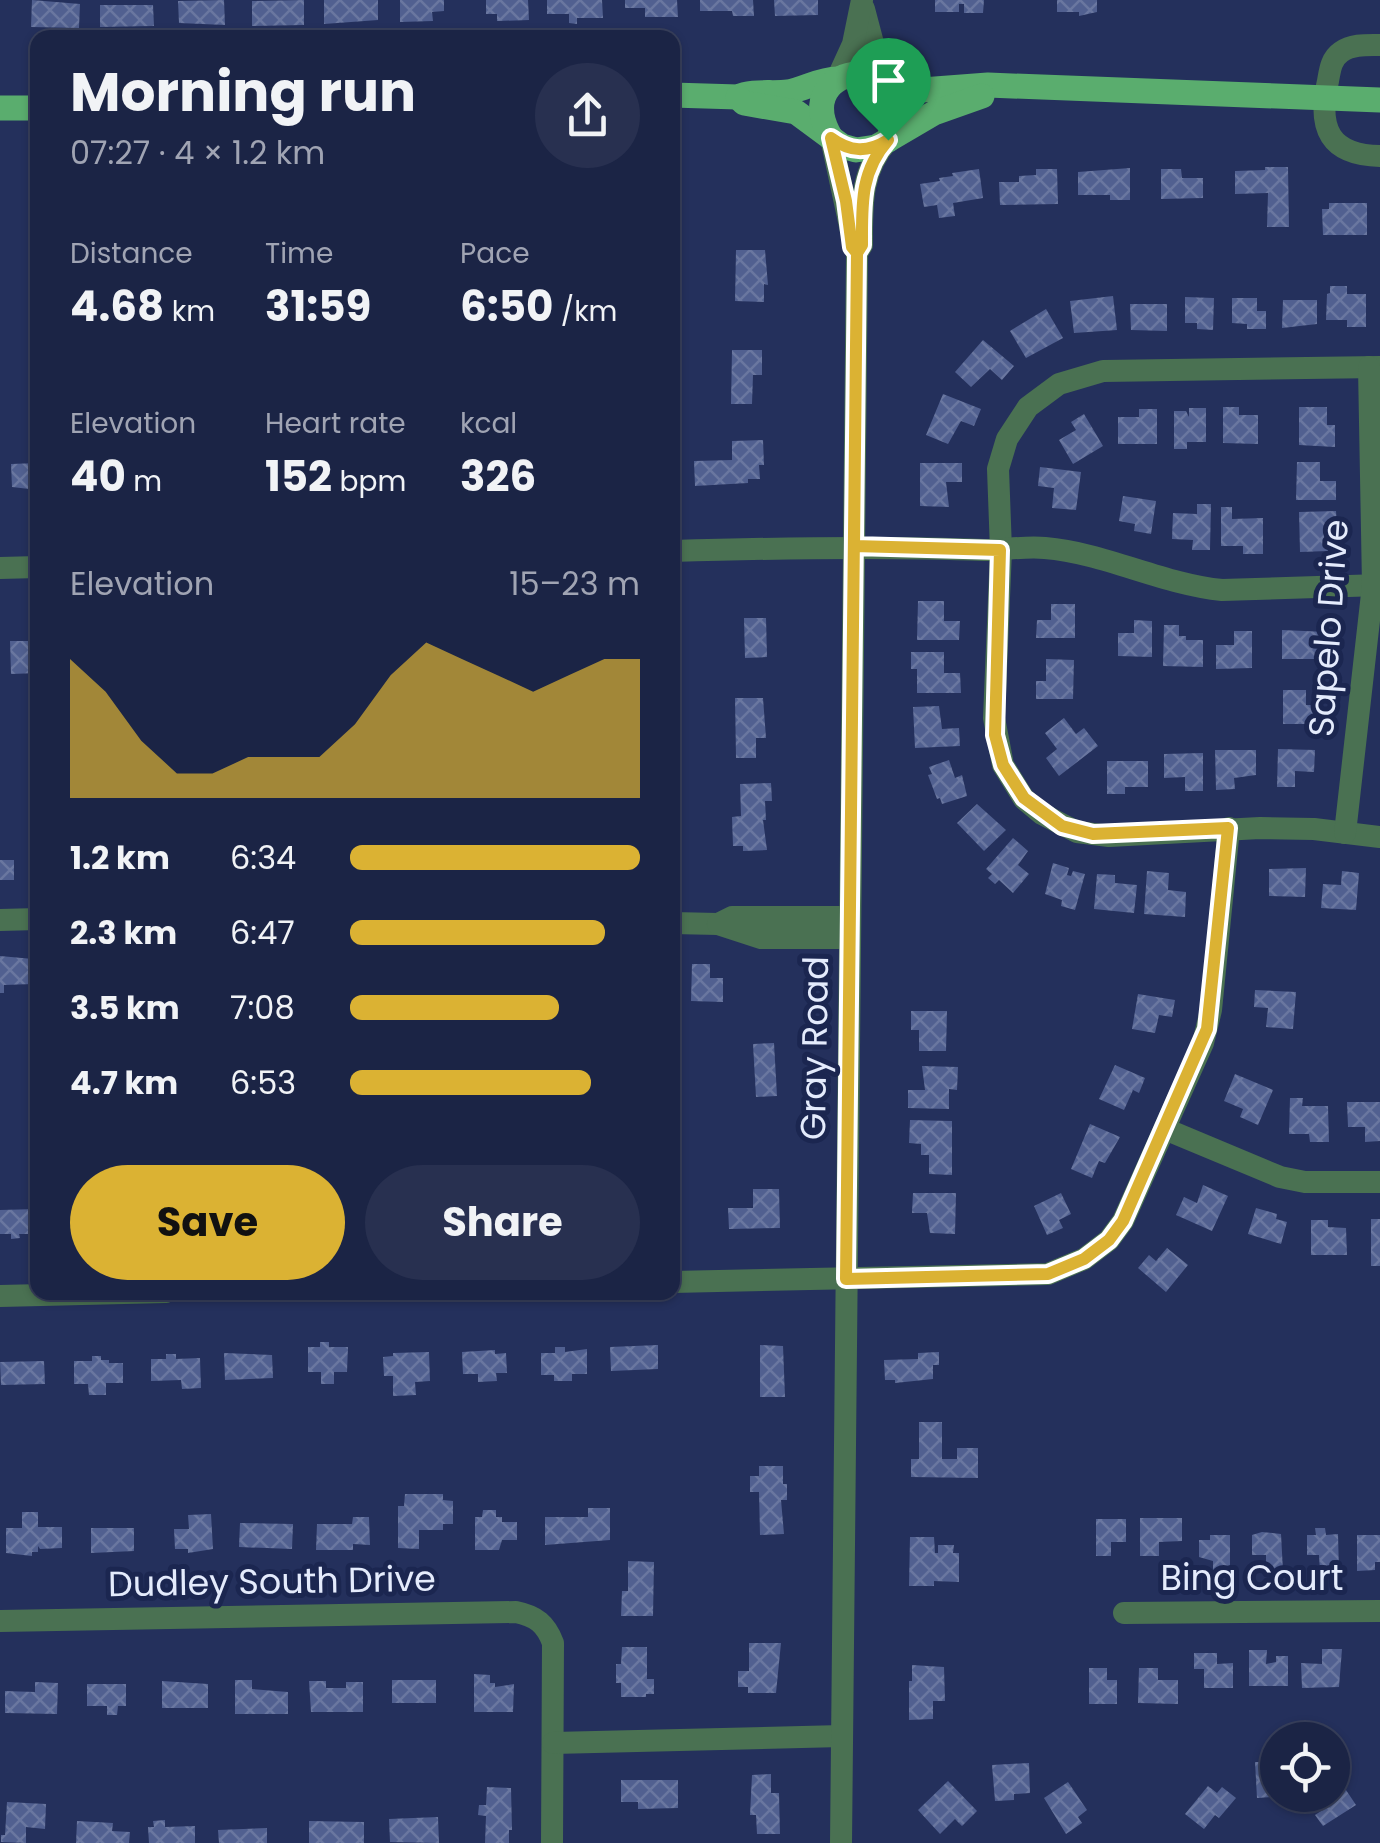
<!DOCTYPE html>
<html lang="en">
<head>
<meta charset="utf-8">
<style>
	:root { --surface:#1b2445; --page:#283050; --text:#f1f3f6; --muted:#a0a4b3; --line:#39415e; --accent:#dbb233 }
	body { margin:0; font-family:Poppins,sans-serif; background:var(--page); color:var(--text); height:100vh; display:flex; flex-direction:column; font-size:38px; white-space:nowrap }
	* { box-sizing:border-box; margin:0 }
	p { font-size:32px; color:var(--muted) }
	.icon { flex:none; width:55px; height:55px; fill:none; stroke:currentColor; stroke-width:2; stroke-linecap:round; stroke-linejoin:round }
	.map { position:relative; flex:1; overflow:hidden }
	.panel { position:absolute; left:30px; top:30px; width:650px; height:1270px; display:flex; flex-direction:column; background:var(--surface); border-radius:20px; box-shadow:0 2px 8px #0004,0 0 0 2px var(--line) }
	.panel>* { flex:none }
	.buttons { position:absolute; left:1260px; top:1722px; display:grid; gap:20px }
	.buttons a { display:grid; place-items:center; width:90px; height:90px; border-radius:50%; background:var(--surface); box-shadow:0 2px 8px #0004,0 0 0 2px var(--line); font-size:50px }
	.pin { position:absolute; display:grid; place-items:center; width:85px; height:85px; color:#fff; margin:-102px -42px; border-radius:50% 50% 50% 0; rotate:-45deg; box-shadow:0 0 10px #0007 }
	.pin .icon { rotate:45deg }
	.round { display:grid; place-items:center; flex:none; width:105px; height:105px; border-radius:52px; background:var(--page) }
	.overview { display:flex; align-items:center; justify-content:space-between; height:170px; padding:0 40px }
	h1 { font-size:55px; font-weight:700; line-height:75px }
	.figures { display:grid; grid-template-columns:repeat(3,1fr); gap:15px; height:170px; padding:10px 40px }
	.figures div { display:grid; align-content:center }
	.figures b { font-size:42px; font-weight:700 }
	.figures small { font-size:28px; font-weight:400 }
	.figures p { font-size:28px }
	.chart { height:280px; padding:20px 40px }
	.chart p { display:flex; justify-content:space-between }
	.chart svg { width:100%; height:180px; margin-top:10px; fill:var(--accent); opacity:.7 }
	.button { display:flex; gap:20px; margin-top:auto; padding:20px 40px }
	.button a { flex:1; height:115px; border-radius:60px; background:var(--accent); color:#111; font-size:40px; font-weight:700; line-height:115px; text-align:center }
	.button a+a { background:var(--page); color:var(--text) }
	ul { padding:0 40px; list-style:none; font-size:32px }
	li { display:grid; grid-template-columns:160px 120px 1fr; align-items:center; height:75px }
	li i { height:25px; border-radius:12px; background:var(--accent) }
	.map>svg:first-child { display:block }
	.building { fill:url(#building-cross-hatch) }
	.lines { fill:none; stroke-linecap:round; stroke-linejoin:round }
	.minor { stroke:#4a7152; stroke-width:22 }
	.major { stroke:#5aad6e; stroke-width:25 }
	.route-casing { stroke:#fff; stroke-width:20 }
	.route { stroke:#dbb233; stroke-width:12 }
	.labels { text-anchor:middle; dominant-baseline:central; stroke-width:10; stroke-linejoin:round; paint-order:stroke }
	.street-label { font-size:35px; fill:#e4ebfc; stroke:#1b2650 }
</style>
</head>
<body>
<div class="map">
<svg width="1380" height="1843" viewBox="0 0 1380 1843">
	<defs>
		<pattern id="building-cross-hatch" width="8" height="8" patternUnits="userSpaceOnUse" patternTransform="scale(2.5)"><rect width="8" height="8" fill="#516090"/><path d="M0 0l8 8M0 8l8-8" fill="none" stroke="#6a77a0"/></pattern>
	</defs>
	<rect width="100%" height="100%" fill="#24305c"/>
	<!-- building -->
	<g class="building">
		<path d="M32,0L80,4L79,28L31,27Z"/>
		<path d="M224,0L225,25L179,23L178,1Z"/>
		<path d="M304,0V25L252,26V1Z"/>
		<path d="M324,0H378V20L324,24Z"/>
		<path d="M400,0H444V11L432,12L433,21L400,22Z"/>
		<path d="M486,0H528L529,20L497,21V14H486Z"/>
		<path d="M547,0H602L603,18H577V24L569,23V14H547Z"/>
		<path d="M625,0H677L678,17H645V8H625Z"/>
		<path d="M700,0H753L754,16H733L732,11H700Z"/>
		<path d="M774,0H818V15L775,16Z"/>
		<path d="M935,0H984L983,13H964V4H959V12H935Z"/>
		<path d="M1057,0H1097V12L1079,16V12H1057Z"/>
		<path d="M100,5H153L154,26L100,27Z"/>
		<path d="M1265,167H1288L1289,227H1267L1268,193L1235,194V171L1265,170Z"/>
		<path d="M1130,168V200H1110V195H1078V172Z"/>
		<path d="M979,169L983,198L953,203L955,216L939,218L937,205L924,207L920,184L940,181L939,178L953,176L952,173Z"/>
		<path d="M1036,169H1057L1058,204L1000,205L999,182H1019V176L1036,175Z"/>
		<path d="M1161,169H1181L1182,178H1203V198L1161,199Z"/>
		<path d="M1329,203H1367V235H1323L1322,209H1329Z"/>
		<path d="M736,250H765L768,285L764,284V302L735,301Z"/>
		<path d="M1330,286H1347V294H1366V327H1347V320H1326L1327,294L1330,293Z"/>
		<path d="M1113,296L1117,330L1074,333L1070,301Z"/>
		<path d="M1185,297L1214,298L1213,330L1197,329V323H1185Z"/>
		<path d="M1232,298H1257V311H1266V329H1247V324L1232,323Z"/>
		<path d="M1283,300H1317V324L1282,328Z"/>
		<path d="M1130,304H1167V331L1131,330Z"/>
		<path d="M1046,309L1063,338L1026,358L1010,331Z"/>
		<path d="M983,340L1014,366L1002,380L990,369L971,387L955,372Z"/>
		<path d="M732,350H762V375H753L752,404H731Z"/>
		<path d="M943,394L981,409L974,426L961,421L948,444L926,435Z"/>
		<path d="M1223,407H1239V415H1258V444L1223,443Z"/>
		<path d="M1299,407H1327V425H1335V447L1299,445Z"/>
		<path d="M1189,408H1206V442H1187V449H1174V411H1186L1189,417Z"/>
		<path d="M1139,409H1157V444H1118V417H1139Z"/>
		<path d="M1084,414L1103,446L1073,464L1059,440L1076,430L1071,422Z"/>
		<path d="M763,440L764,465H759L760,479H748V483L695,486L694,461L732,460V441Z"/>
		<path d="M1297,462H1320V481H1336V500H1296Z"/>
		<path d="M38,463V490L12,487L11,464Z"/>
		<path d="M920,463H962V482H946L949,507L920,506Z"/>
		<path d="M1040,467L1081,472L1076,510L1052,508L1054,488L1038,486Z"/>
		<path d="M1123,496L1156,501L1151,534L1134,531L1135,524L1119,521Z"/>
		<path d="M1197,504H1211L1210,550H1192L1193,540L1172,539L1173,513L1197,514Z"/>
		<path d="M1221,507H1232V519L1263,518V554H1243V546H1221Z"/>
		<path d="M1336,511L1337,527L1330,528L1327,532L1328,551L1300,552L1299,512Z"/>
		<path d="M918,601H944V621H960L959,640H917Z"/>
		<path d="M1051,604H1075V638H1036L1037,620H1051Z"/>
		<path d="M744,618H766L767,657L745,658Z"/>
		<path d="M1134,620L1152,621V657L1118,656V633H1134Z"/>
		<path d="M1164,625H1179V636H1186V640H1203V667L1163,666Z"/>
		<path d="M1282,630L1327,632V659H1282Z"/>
		<path d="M1234,631H1252V668L1216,669V645H1234Z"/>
		<path d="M10,641H28V650H38V673L11,674Z"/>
		<path d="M911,652H944V673H960L961,693H917V669H911Z"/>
		<path d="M1046,659L1074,660L1073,699H1036V681H1046Z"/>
		<path d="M1283,690H1306V705H1320V724H1283Z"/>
		<path d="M735,698H763L766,738H756V758H736Z"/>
		<path d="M939,706L942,729L959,728L960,746L915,748L913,707Z"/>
		<path d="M1064,718L1076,734L1084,728L1098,746L1059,776L1046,758L1057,749L1045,733Z"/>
		<path d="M1278,749L1315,750L1314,772L1295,771V787H1277Z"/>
		<path d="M1215,750H1256V775L1234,778L1235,789L1216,790Z"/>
		<path d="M1203,753V791H1185V777L1164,778V754Z"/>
		<path d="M949,760L955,778L962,775L967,796L942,804L940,798L937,799L928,775L932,774L929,767Z"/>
		<path d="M1107,761H1148V787H1125V794H1107Z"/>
		<path d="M771,783L772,801H765L766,820H763L767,850L743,851V846H733L732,817L741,816L740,784Z"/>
		<path d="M977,804L1006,830L984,851L957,823Z"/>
		<path d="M1013,838L1028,851L1018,865L1029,874L1013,893L999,880L995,884L988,878L992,874L986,869Z"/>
		<rect x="0" y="860" width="14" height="20"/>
		<path d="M1053,863L1069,868L1067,875L1071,876L1073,871L1085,874L1075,910L1061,906L1062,900L1045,894Z"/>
		<path d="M1306,868L1305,897L1269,896V869Z"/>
		<path d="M1147,871L1169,873L1168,890L1186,892L1185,917L1144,914Z"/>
		<path d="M1342,871L1359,873L1356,910L1321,908L1323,884L1341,885Z"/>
		<path d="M1097,874L1115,875V883L1137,885L1134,913L1094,909Z"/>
		<path d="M0,956L33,959V984L4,985V993H0Z"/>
		<path d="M692,964H710V978H723V1002L691,1001Z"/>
		<path d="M1255,990L1296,992L1293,1029L1266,1027L1268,1008L1254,1007Z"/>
		<path d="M1138,994L1175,1000L1172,1017L1159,1015L1155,1033L1132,1029Z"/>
		<path d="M911,1011H947L946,1051H919V1030H911Z"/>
		<path d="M774,1043L777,1096L756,1097L753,1044Z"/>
		<path d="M1115,1065L1145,1078L1139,1093L1133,1090L1124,1110L1099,1099Z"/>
		<path d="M922,1066L958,1067L957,1090L949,1089V1109L908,1108V1090H925Z"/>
		<path d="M1235,1074L1273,1090L1258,1125L1240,1117L1243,1109L1224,1101Z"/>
		<path d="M1290,1098H1303L1302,1106H1328L1329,1142H1310L1309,1134H1289Z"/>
		<path d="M1347,1102H1380V1141L1365,1142V1127H1348Z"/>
		<path d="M910,1120L952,1121V1175L929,1174V1155H921V1144L909,1143Z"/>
		<path d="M1090,1124L1120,1137L1105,1163L1099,1161L1092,1178L1071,1169Z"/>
		<path d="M1203,1185L1228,1196L1212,1231L1176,1215L1184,1197L1197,1203Z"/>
		<path d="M753,1189H779L780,1228L729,1229L728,1208H753Z"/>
		<path d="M913,1193H956L955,1234L930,1233L927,1213H912Z"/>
		<path d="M1061,1193L1071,1214L1059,1220L1063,1228L1047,1235L1034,1206Z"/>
		<path d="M1256,1208L1277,1214L1276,1219L1287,1222L1281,1244L1248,1234Z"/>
		<path d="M38,1209V1227H31L32,1234H19L20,1238L11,1239V1234H0V1210Z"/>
		<rect x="1371" y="1219" width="9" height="47"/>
		<path d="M1311,1220H1328V1227L1346,1228L1347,1255H1311Z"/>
		<path d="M1167,1248L1188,1265L1166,1292L1138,1268L1149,1255L1156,1261Z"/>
		<path d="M320,1342H329V1347H348L347,1372H334V1384H321V1372H308V1347H320Z"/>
		<path d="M658,1345V1369L611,1371L610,1347Z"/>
		<path d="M760,1345L783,1346L785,1397H760Z"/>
		<path d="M555,1347H565V1352L587,1349V1374H572V1381H554V1375H541V1353H555Z"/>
		<path d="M495,1350V1354L506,1353L507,1373H496L497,1381L478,1382V1374H463L462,1352Z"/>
		<path d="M429,1352L430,1381L415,1382L416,1395L393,1396V1376H384L383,1357L393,1356V1353Z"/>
		<path d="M939,1352V1365H933V1379L895,1383V1380H885L884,1360L918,1359V1353Z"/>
		<path d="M224,1353L272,1355L273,1378L225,1380Z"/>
		<path d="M166,1354H176V1359L200,1358L201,1388L182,1389L181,1380L151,1381V1359H166Z"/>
		<path d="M92,1356H101V1360H109V1363H123V1383H106V1395H89L88,1384H74V1361H92Z"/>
		<path d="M44,1361L45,1384L1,1385L0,1362Z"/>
		<path d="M919,1422H942V1459H957V1448H978V1478L911,1477V1459H919Z"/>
		<path d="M759,1466H783V1484H787V1500H781L784,1534L760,1535L759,1492H750V1476H759Z"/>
		<path d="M405,1494H443V1500L453,1501V1524H443V1530H419V1549L398,1548V1506H404Z"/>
		<path d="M588,1508H610V1540L545,1545V1517H588Z"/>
		<path d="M483,1510H496V1517H502V1522H517V1540H502L499,1550H475V1517H482Z"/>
		<path d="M22,1512H38V1527H62V1548L40,1549L38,1546V1552H32V1556L6,1553V1528H22Z"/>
		<path d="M211,1514L213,1549L188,1553V1549H175L174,1529H189L188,1515Z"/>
		<path d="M353,1517H369L370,1545L353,1544V1550H316L317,1524H352Z"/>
		<path d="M1140,1518H1182V1541L1159,1542V1556H1140Z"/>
		<path d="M1096,1519H1126V1542H1111V1556H1096Z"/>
		<path d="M240,1523L293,1524L292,1549L239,1547Z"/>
		<path d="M91,1528H134V1551L91,1553Z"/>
		<path d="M1315,1528H1325L1326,1535L1338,1534L1339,1571L1320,1572L1319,1555H1307V1535H1316Z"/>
		<path d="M1262,1532L1281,1534L1283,1571H1266V1555H1252V1535Z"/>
		<path d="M1210,1535H1230V1573H1213V1561L1199,1557V1540H1210Z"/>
		<path d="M1357,1535H1380V1562H1375V1570L1357,1571Z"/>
		<path d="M910,1537H934L935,1553H938V1545H954L953,1553H959V1582L934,1581V1586H909Z"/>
		<path d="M628,1561L654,1562L653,1616H621L622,1591H628Z"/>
		<path d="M749,1643H781L776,1693H748V1687H738V1671H749Z"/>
		<path d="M622,1647H647V1679H654V1694H646V1697H621V1683H616V1664H621Z"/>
		<path d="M1322,1649H1342L1339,1687L1302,1688L1301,1663L1322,1664Z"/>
		<path d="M1249,1650H1267L1266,1664L1276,1662V1656H1288V1686H1249Z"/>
		<path d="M1194,1653H1217V1664L1233,1663V1688H1204V1669H1194Z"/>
		<path d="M912,1665L944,1667L945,1701H933V1719L909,1720V1681H912Z"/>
		<path d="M1089,1668H1107V1680H1117V1704H1089Z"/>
		<path d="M1139,1668H1158V1680H1178V1704L1138,1703Z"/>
		<path d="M474,1674L490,1675V1683H495V1687L514,1684L513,1712H474Z"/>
		<path d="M235,1680H252V1689L288,1692V1714H235Z"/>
		<rect x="392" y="1680" width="44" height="23"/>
		<path d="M162,1681L208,1684V1708H162Z"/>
		<path d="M309,1681H326V1688H346V1682H363V1712H311Z"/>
		<path d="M35,1682L58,1683L57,1714L5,1713V1691L35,1692Z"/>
		<path d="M87,1684H126V1706H118L117,1715H107V1706H87Z"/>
		<path d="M1263,1757H1273V1761H1278V1781H1273L1274,1797L1257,1798L1255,1762H1263Z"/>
		<path d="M1029,1763L1030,1793L1014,1794V1800L995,1801L992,1765Z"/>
		<path d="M771,1774V1793H779L780,1834H757L756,1815H750L752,1775Z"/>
		<path d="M621,1780H678V1808L638,1809V1802H621Z"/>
		<path d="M948,1781L977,1811L962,1826L955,1819L940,1834L918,1810Z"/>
		<path d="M1340,1781L1356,1805L1323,1826L1315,1815L1327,1807L1319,1795H1332V1786Z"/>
		<path d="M1068,1782L1087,1810L1078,1817L1082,1823L1066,1834L1044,1798Z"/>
		<path d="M1208,1786L1217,1793L1222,1787L1236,1798L1219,1818L1215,1815L1204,1829L1185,1814Z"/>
		<path d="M487,1787L511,1788L512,1830H509V1843H485L486,1816L478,1815L479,1805H486Z"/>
		<path d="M7,1802L46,1804L45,1829L26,1827V1843L1,1842V1835H5Z"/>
		<path d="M438,1817L439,1843L390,1842L389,1819Z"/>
		<path d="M165,1820V1827L195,1826V1843H149L148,1827H154L153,1821Z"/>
		<path d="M77,1821L113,1823L112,1831L130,1832L129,1843H76Z"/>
		<path d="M309,1821L364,1822V1843H309Z"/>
		<path d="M267,1828V1843H219L218,1830Z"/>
	</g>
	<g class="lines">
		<!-- minor -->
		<g class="minor">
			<path d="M864,9L883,81"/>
			<path d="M1380,45C1367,45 1352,44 1341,52C1331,59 1330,70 1328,81C1317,129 1330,155 1380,156"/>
			<path d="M837,79L853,44L862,0"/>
			<path d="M831,138L851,231"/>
			<path d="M1380,367L1103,371L1059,384L1028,407L1007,439L998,469L1001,550L994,718L1003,765L1024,799L1042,814L1077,832L1109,836L1260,828L1314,829L1380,837"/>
			<path d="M672,551C777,548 880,546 984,550C1004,550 1025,546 1045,548C1105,553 1162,584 1222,590L1380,585"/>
			<path d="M0,568L38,567"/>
			<path d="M1345,833L1373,585L1369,367"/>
			<path d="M0,920L38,919"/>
			<path d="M672,923L718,924"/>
			<path d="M850,938H761L718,924L732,917H850"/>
			<path d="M1165,1129L1280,1177L1305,1182H1380"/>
			<path d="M672,1282L1048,1274L1084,1259L1109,1240L1123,1221L1203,1043L1211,1010L1229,828"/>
			<path d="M0,1296L166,1292"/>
			<path d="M1124,1613L1380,1611"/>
			<path d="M0,1621L516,1612C536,1616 546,1624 553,1643L552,1843"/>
			<path d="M553,1743L842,1736"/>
			<path d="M841,1843L857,253L862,245C862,205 860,172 888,140"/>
		</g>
		<!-- major -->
		<g class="major">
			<path d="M883,81L922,90L988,85L1380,100"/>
			<path d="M672,95L738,97C752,90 772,94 788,92C805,89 820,79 837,79"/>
			<path d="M738,97L744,103L796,112L842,146L856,150L876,147L934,113L982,96"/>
			<path d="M0,108H38"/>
			<path d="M831,138C784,58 931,46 888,140"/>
		</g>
	</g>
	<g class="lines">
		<!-- route casing -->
		<g class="route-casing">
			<path id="route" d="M888,140C867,153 850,152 831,138L846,201L852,247L857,253L846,1279L1048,1274L1084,1259L1109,1240L1123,1221L1207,1029L1228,828L1093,834L1062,826L1024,798L1003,765L995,735L1000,550L854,546L857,253L862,245C862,205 860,172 888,140"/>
		</g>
		<!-- route -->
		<use href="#route" class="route"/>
	</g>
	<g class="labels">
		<!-- street labels -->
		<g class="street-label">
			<text transform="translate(1328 628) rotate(-86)">Sapelo Drive</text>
			<text transform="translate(814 1048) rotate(-89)">Gray Road</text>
			<text x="1252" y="1577">Bing Court</text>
			<text transform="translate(272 1581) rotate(-1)">Dudley South Drive</text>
		</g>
	</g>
</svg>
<div class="buttons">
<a><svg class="icon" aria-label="locate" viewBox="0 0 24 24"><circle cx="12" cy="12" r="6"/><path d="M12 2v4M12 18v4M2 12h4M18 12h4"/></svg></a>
</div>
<div class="pin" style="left:888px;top:140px;background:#1e9e55"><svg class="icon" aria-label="arrive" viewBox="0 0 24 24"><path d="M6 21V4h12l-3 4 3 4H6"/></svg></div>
<section class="panel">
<div class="overview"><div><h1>Morning run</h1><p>07:27 · 4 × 1.2 km</p></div><a class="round"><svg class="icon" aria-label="share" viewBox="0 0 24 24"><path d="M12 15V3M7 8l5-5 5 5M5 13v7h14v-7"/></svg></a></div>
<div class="figures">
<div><p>Distance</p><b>4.68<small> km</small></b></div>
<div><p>Time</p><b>31:59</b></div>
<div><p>Pace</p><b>6:50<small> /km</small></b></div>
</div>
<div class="figures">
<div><p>Elevation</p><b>40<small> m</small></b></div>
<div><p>Heart rate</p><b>152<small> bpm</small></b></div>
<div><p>kcal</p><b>326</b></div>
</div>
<div class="chart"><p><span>Elevation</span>15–23 m</p>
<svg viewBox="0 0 160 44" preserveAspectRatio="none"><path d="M0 44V10L10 18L20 30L30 38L40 38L50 34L60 34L70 34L80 26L90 14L100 6L110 10L120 14L130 18L140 14L150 10L160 10V44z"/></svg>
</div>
<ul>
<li><b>1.2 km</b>6:34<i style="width:100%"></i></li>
<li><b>2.3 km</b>6:47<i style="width:88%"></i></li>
<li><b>3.5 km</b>7:08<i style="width:72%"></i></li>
<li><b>4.7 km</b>6:53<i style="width:83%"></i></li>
</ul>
<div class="button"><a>Save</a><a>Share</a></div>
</section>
</div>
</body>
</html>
